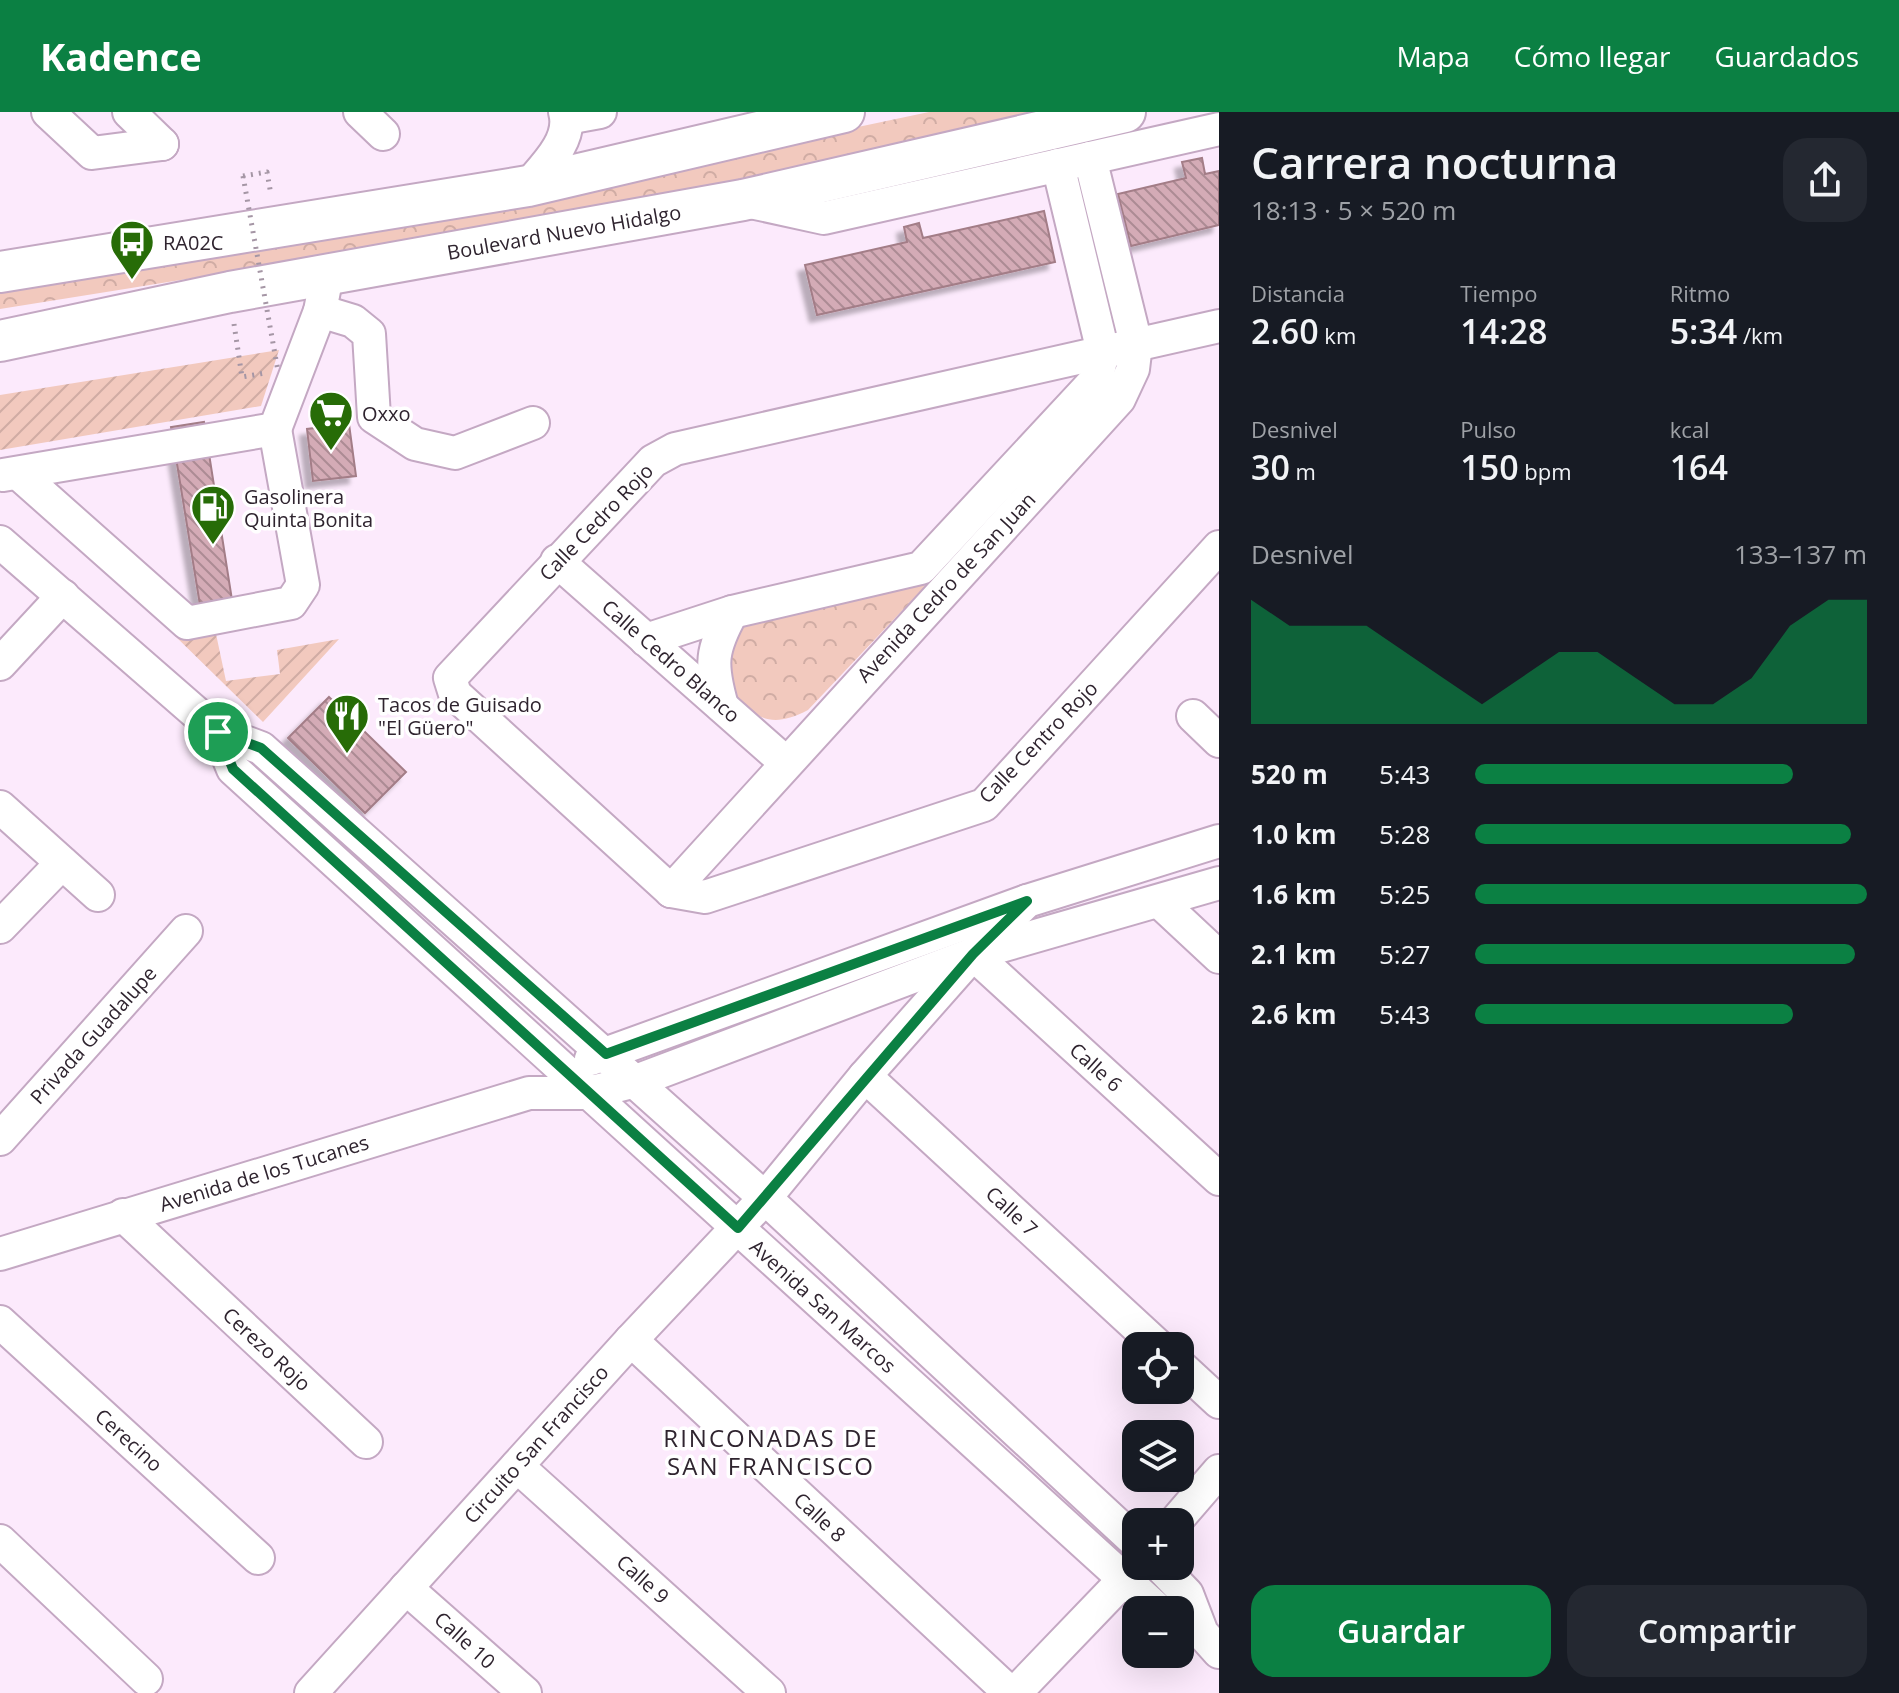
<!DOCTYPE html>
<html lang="es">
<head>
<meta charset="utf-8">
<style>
	:root { --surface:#171b24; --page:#242831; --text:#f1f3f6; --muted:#9ea1a6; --accent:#0b8043 }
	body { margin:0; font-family:"Open Sans",sans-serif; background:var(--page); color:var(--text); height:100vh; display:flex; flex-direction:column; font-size:30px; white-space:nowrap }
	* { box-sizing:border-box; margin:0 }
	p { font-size:26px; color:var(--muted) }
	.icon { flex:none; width:44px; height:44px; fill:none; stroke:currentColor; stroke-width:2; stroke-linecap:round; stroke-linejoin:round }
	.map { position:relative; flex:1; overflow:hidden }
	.sheet { display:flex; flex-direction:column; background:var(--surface); width:680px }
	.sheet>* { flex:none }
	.tools { position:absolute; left:1122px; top:1220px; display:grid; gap:16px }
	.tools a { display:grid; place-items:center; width:72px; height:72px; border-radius:16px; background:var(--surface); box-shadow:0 8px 32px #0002; font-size:40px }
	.pin { position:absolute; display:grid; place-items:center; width:68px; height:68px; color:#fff; margin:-34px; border:4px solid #fff; border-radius:50%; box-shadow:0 2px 8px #0007 }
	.round { display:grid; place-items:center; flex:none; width:84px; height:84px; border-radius:24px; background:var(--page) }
	.headline { display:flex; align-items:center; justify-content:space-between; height:136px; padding:0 32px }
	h1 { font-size:44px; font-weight:600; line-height:60px }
	.metrics { display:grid; grid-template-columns:repeat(3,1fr); gap:12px; height:136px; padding:8px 32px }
	.metrics div { display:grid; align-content:center }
	.metrics b { font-size:34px; font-weight:600 }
	.metrics small { font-size:22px; font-weight:400 }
	.metrics p { font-size:22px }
	.chart { height:224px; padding:16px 32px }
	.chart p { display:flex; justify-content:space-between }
	.chart svg { width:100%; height:144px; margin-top:8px; fill:var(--accent); opacity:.7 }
	.button { display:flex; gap:16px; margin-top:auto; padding:16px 32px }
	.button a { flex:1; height:92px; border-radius:24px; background:var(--accent); color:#fff; font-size:32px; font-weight:600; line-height:92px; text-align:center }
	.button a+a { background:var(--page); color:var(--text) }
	ul { padding:0 32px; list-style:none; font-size:26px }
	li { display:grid; grid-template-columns:128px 96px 1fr; align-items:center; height:60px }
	li i { height:20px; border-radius:10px; background:var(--accent) }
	header { display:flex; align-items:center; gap:48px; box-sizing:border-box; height:112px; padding:0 40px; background:var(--accent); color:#fff }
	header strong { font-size:38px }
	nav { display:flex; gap:44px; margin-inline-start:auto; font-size:28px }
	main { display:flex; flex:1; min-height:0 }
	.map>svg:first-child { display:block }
	.forest { fill:url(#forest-crowns) }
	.garden { fill:url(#garden-furrows) }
	.building { fill:url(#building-back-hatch); stroke:#a37d87; stroke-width:2; filter:url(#shadow) }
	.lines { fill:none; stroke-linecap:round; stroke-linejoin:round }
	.minor-casing { stroke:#c4a8c3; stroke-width:36 }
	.major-casing { stroke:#c4a8c3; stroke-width:44 }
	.path { stroke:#a596a5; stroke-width:5; stroke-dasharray:2 6; stroke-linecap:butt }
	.minor { stroke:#fff; stroke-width:32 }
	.major { stroke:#fff; stroke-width:40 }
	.path-bridge { stroke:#a596a5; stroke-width:5; stroke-dasharray:2 6; stroke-linecap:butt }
	.route-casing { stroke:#fff; stroke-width:16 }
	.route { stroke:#0b8043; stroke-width:10 }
	.labels { text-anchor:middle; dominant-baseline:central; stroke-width:7; stroke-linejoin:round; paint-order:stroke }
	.street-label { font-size:20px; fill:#2f242f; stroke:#fff }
	.poi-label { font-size:20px; fill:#2f242f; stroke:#fff; text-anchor:start }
	.quarter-label { font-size:24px; letter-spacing:2px; fill:#2f242f; stroke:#fff }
</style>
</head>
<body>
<header>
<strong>Kadence</strong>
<nav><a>Mapa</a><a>Cómo llegar</a><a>Guardados</a></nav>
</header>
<main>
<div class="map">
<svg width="1219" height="1581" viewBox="0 0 1219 1581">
	<defs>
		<pattern id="forest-crowns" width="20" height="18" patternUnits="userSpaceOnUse" patternTransform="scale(2)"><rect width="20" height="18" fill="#f2c9be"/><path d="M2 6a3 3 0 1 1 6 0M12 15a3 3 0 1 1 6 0" fill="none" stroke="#d0aca4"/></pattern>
		<pattern id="garden-furrows" width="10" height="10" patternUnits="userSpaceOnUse" patternTransform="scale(2)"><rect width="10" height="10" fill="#f2c9be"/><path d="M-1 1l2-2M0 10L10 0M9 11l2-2" fill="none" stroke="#d0aca4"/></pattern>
		<pattern id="building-back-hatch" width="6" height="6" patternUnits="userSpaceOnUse" patternTransform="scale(2)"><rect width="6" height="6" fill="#d4abb6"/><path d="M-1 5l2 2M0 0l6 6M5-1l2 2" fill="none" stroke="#ac8b94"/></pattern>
		<filter id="shadow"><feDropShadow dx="-7" dy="7" stdDeviation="2" flood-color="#0004"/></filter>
	</defs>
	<rect width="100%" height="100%" fill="#fceafc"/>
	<!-- forest -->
	<g class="forest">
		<path d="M929,0H1058C709,84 355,140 0,197V179L607,68Z"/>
		<path d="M950,448L808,598C771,617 759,607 730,583C728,547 720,528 752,506Z"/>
	</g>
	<!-- garden -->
	<g class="garden">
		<path d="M279,238L261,294L0,338V283Z"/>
		<path d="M70,421H79L188,528L216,522L226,569L280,562L277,538L339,527L263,610Z"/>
	</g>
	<!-- building -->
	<g class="building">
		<path d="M1202,46L1205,62L1219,59V113L1131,134L1118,82L1186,66L1182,50Z"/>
		<path d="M1044,99L1055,150L817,203L805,153L907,130L904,115L919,111L923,126Z"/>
		<path d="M204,310L232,488L200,493L171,315Z"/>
		<path d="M349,312L356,364L313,369L307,317Z"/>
		<path d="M329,585L406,660L365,701L288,626Z"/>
	</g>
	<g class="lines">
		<!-- minor casing -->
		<g class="minor-casing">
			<g id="minor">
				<path d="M48,0L92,41L162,32"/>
				<path d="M129,0L162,32"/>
				<path d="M360,0L383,22"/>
				<path d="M567,6L600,0"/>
				<path d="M528,74C544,55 573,28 565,0"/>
				<path d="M746,89L824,106L1219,17"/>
				<path d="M320,199L353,209L369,222L374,305L415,332L455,341L533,311"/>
				<path d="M18,361L187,511L291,491L303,473L275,317"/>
				<path d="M3,363L275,317L320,199L327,163"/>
				<path d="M0,430L218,620L261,636L765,1086L1136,1430"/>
				<path d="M557,449L785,650"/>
				<path d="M646,528L732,500L921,456L1096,268L1103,240L1058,53"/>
				<path d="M0,552L63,484"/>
				<path d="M722,594C710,552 711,538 732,500"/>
				<path d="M1193,604L1219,629"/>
				<path d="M218,620L233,657L1158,1498"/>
				<path d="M0,695L98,783"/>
				<path d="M671,779L455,582L450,566L653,349L675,337L1219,214"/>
				<path d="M671,779L1119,287L1133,257L1136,232L1090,46"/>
				<path d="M671,779L705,785L984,693L1219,435"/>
				<path d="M1161,791L1219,845"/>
				<path d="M0,815L62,751"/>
				<path d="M973,842L1219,1067"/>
				<path d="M591,947L1027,789L1219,729"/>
				<path d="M865,964L1158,1234"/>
				<path d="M0,1027L186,819"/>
				<path d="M123,1103L366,1330"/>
				<path d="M0,1142L529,981H588L636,969L973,842L1219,771"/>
				<path d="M0,1210L258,1446"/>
				<path d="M631,1228L1010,1581"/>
				<path d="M1180,1254L1219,1290"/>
				<path d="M517,1354L769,1581"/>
				<path d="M1175,1410L1219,1359"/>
				<path d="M0,1429L146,1567"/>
				<path d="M1160,1454L1187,1482L1202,1521L1219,1540"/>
				<path d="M406,1476L525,1581"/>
				<path d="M311,1581L631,1228L765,1086L865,964L973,842L1027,789"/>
				<path d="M1015,1581L1137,1454"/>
			</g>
		</g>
		<!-- major casing -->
		<g class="major-casing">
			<g id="major">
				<path d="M0,160L528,74L844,0"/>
				<path d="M0,229L230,180L743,88L1125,0"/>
			</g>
		</g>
		<!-- path -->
		<g class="path">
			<path d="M243,64L267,60L271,83"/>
			<path d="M234,212L242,265L265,261"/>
		</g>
		<!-- minor -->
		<use href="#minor" class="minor"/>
		<!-- major -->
		<use href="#major" class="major"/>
		<!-- path-bridge -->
		<path class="path-bridge" d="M243,64L278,259"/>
	</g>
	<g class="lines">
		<!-- route casing -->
		<g class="route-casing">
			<path id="route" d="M218,620L261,636L606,942L1027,789L973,842L738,1116L233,657Z"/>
		</g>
		<!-- route -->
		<use href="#route" class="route"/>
	</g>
	<!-- icons -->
	<defs>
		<g id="bus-pin" transform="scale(2.3)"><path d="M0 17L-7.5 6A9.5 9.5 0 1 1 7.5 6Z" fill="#276c07" stroke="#fff"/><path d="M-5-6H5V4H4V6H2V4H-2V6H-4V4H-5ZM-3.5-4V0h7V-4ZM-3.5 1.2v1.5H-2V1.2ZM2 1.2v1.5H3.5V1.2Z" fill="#fff"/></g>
		<g id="supermarket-pin" transform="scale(2.3)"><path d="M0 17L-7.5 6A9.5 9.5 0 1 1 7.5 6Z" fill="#276c07" stroke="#fff"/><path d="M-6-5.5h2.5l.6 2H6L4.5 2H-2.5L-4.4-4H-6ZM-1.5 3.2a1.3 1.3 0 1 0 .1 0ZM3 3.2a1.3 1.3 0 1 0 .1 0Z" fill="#fff"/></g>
		<g id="fuel-pin" transform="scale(2.3)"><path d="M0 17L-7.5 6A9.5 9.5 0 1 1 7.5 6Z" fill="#276c07" stroke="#fff"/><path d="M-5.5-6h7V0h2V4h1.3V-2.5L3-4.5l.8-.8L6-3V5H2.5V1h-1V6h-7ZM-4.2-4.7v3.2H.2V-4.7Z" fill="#fff"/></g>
		<g id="restaurant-pin" transform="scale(2.3)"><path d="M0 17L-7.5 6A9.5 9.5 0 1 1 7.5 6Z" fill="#276c07" stroke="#fff"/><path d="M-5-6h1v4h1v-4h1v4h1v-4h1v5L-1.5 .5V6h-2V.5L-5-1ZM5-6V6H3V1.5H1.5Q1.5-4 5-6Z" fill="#fff"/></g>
	</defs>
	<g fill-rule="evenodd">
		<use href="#bus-pin" x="132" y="130"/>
		<use href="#supermarket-pin" x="331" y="301"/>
		<use href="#fuel-pin" x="213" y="395"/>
		<use href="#restaurant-pin" x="347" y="604"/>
	</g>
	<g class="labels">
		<!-- street labels -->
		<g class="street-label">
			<text transform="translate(564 120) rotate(-10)">Boulevard Nuevo Hidalgo</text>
			<text transform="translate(596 410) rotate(-46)">Calle Cedro Rojo</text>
			<text transform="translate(946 475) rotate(-47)">Avenida Cedro de San Juan</text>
			<text transform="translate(671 549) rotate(41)">Calle Cedro Blanco</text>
			<text transform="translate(1038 630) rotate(-46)">Calle Centro Rojo</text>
			<text transform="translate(93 923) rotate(-48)">Privada Guadalupe</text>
			<text transform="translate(1096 955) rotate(42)">Calle 6</text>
			<text transform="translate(264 1061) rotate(-17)">Avenida de los Tucanes</text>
			<text transform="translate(1012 1099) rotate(43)">Calle 7</text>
			<text transform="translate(823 1194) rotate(42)">Avenida San Marcos</text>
			<text transform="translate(267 1237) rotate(43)">Cerezo Rojo</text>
			<text transform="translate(129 1328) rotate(42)">Cerecino</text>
			<text transform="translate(536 1332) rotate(-48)">Circuito San Francisco</text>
			<text transform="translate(820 1405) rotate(43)">Calle 8</text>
			<text transform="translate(643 1467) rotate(42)">Calle 9</text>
			<text transform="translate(465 1528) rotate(42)">Calle 10</text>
		</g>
		<!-- poi labels -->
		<g class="poi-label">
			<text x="163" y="130">RA02C</text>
			<text x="362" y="301">Oxxo</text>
			<text x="244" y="384">Gasolinera<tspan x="244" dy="23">Quinta Bonita</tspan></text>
			<text x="378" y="592">Tacos de Guisado<tspan x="378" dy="23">"El Güero"</tspan></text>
		</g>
		<!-- quarter labels -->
		<g class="quarter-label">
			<text x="771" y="1325">RINCONADAS DE<tspan x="771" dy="28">SAN FRANCISCO</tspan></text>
		</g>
	</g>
</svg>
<div class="tools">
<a><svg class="icon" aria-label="locate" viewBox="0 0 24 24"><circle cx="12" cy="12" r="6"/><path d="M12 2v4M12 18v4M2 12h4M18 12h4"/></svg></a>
<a><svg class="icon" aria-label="layers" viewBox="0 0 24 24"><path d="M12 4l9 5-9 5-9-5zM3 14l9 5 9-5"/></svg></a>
<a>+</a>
<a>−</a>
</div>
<div class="pin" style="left:218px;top:620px;background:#1e9e55"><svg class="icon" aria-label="arrive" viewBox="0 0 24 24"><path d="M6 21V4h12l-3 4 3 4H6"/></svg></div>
</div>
<section class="sheet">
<div class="headline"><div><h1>Carrera nocturna</h1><p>18:13 · 5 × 520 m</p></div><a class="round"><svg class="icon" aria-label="share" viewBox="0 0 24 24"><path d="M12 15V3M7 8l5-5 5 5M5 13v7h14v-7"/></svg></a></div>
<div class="metrics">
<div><p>Distancia</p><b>2.60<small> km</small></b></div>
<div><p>Tiempo</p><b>14:28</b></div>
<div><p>Ritmo</p><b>5:34<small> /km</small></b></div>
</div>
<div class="metrics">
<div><p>Desnivel</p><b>30<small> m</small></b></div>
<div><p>Pulso</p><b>150<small> bpm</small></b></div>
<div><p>kcal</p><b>164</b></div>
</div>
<div class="chart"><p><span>Desnivel</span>133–137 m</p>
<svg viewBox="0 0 160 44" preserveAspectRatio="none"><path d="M0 44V6L10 14L20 14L30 14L40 22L50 30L60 38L70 30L80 22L90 22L100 30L110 38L120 38L130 30L140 14L150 6L160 6V44z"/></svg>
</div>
<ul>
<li><b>520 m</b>5:43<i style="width:81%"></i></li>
<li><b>1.0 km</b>5:28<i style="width:96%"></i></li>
<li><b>1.6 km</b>5:25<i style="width:100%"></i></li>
<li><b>2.1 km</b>5:27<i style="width:97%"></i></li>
<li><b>2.6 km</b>5:43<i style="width:81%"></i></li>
</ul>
<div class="button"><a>Guardar</a><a>Compartir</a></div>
</section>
</main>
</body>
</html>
